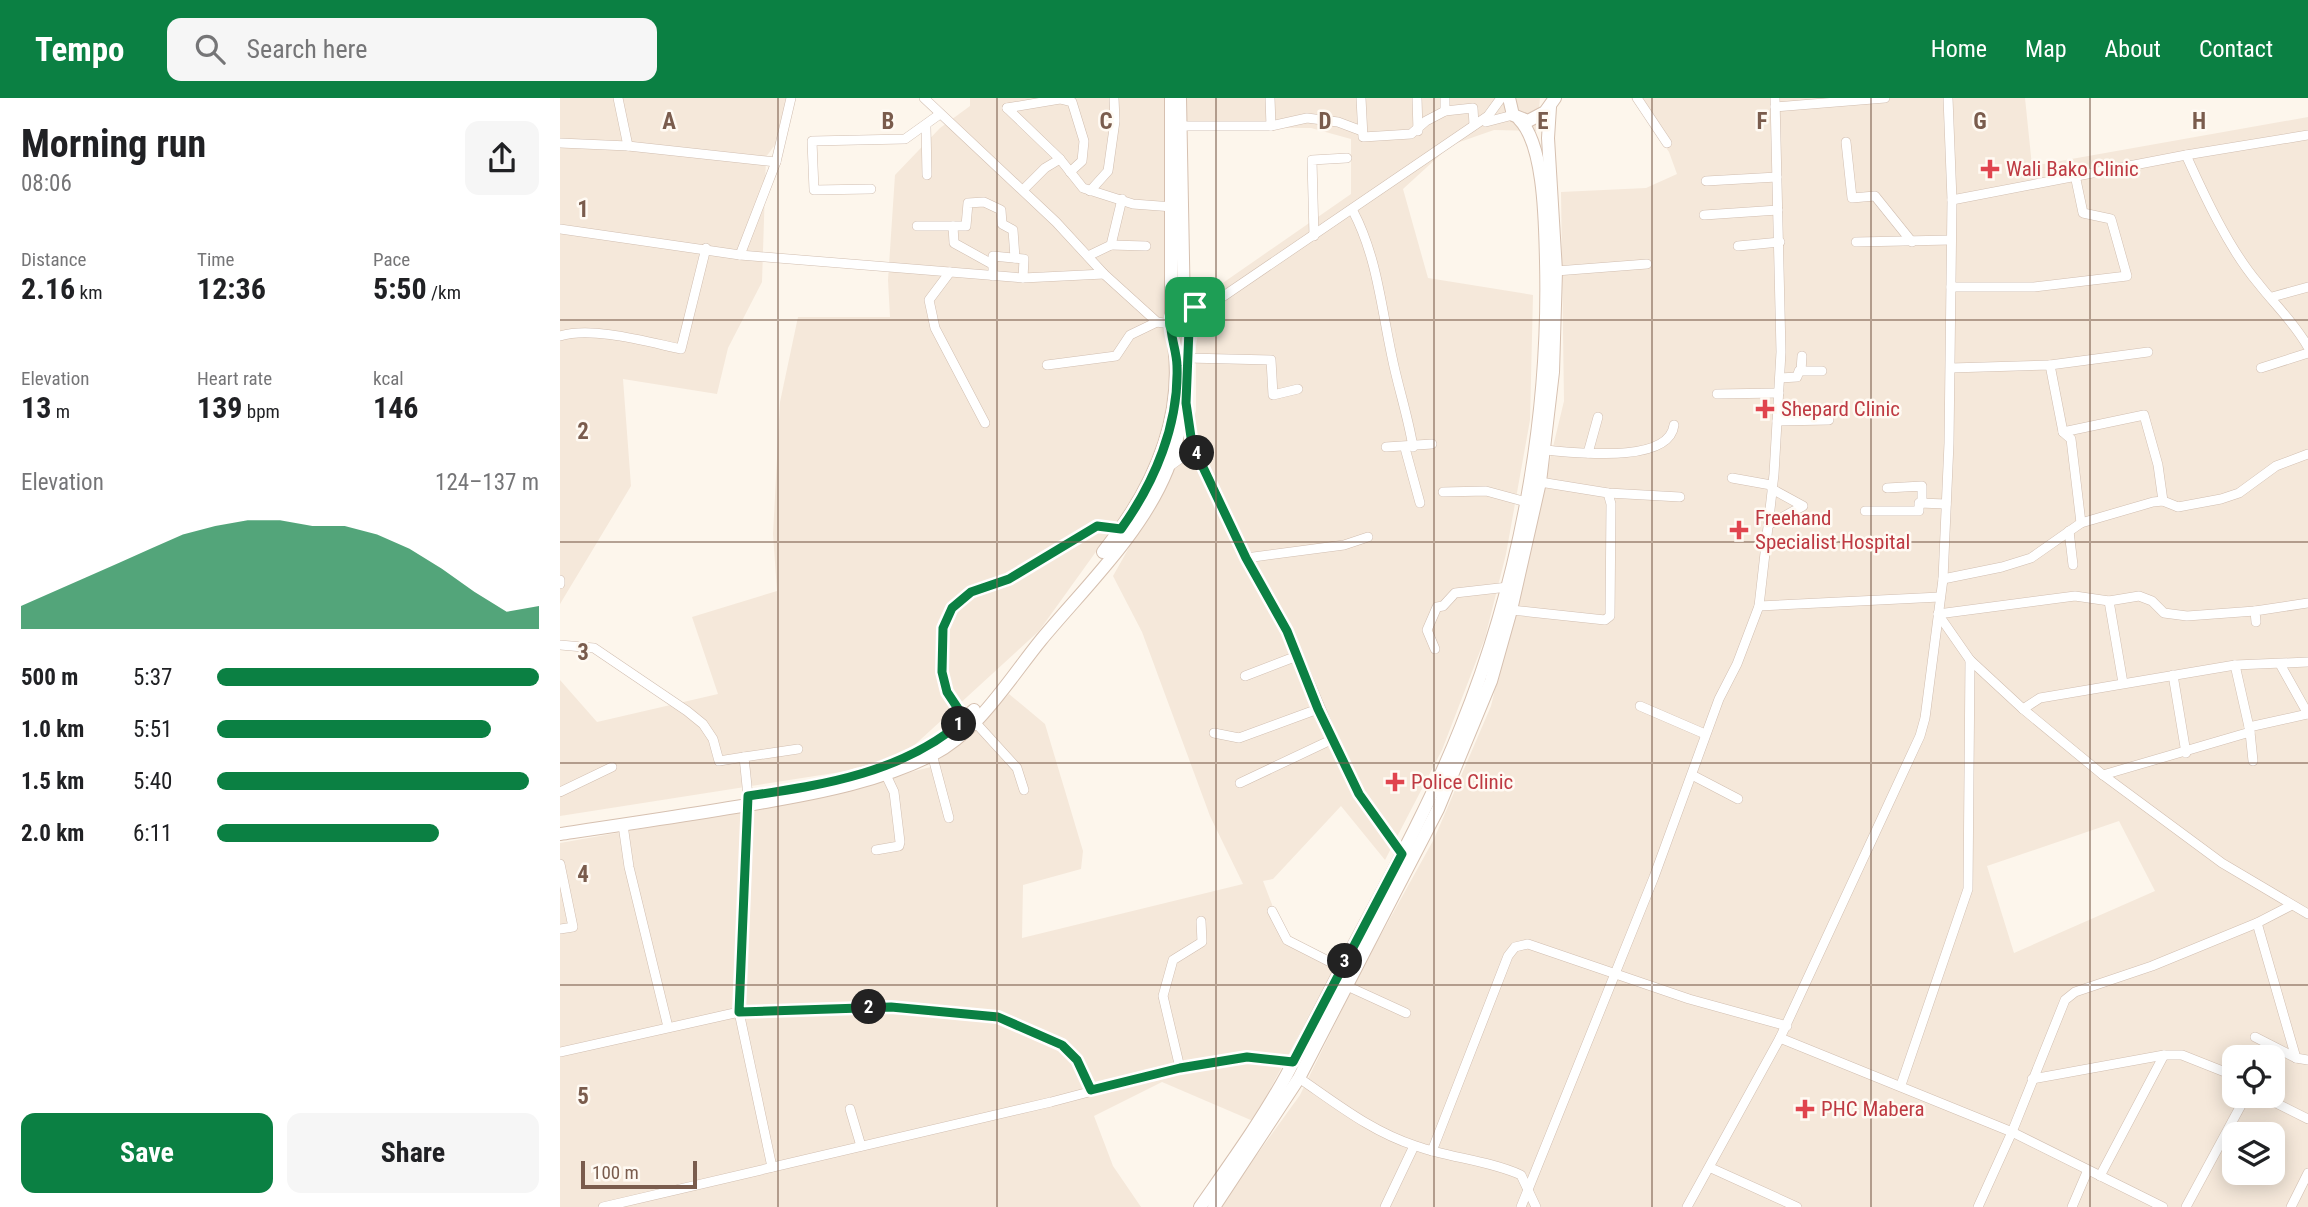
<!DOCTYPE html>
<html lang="en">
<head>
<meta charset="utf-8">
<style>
	:root { --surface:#fff; --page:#f6f6f6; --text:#202124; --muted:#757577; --accent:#0b8043 }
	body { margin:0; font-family:"Roboto Condensed",sans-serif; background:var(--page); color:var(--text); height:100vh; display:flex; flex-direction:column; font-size:26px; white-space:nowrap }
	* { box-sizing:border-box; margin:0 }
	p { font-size:23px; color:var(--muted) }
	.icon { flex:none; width:38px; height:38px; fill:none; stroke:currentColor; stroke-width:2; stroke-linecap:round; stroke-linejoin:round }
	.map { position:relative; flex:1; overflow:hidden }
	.panel { display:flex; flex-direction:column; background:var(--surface); width:560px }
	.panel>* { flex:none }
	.controls { position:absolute; left:1662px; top:947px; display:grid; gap:14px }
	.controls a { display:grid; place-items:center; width:63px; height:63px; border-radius:14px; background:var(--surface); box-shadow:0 4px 18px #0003; font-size:35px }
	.scale { position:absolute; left:21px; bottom:18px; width:116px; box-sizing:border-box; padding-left:7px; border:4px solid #7a5c4d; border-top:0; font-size:19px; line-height:24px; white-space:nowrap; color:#7a5c4d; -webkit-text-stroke:5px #fffaf3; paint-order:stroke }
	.pin { position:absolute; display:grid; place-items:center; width:60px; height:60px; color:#fff; margin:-30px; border-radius:14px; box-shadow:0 4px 10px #0006 }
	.km { position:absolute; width:35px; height:35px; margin:-18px; border-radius:50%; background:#222; color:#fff; font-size:19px; line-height:35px; text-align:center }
	.round { display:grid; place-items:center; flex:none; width:74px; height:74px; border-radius:14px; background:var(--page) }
	.summary { display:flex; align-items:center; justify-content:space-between; height:119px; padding:0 21px }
	h1 { font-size:38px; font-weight:700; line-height:52px }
	.stats { display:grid; grid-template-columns:repeat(3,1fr); gap:10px; height:119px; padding:7px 21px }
	.stats div { display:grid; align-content:center }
	.stats b { font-size:30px; font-weight:700 }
	.stats small { font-size:19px; font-weight:400 }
	.stats p { font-size:19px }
	.chart { height:196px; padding:14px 21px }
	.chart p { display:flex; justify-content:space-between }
	.chart svg { width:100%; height:126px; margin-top:7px; fill:var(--accent); opacity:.7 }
	.primary-button { display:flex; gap:14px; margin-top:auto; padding:14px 21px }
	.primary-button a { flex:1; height:80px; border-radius:14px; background:var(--accent); color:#fff; font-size:28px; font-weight:700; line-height:80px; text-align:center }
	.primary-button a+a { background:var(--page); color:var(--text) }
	ul { padding:0 21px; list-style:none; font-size:23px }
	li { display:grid; grid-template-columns:112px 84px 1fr; align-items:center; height:52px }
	li i { height:18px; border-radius:9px; background:var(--accent) }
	header { display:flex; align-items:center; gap:42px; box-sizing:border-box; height:98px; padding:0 35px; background:var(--accent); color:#fff }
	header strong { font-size:33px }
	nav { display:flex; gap:38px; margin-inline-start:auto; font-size:24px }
	.search { width:490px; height:63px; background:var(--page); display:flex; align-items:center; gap:18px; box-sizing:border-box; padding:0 24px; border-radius:14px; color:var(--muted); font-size:26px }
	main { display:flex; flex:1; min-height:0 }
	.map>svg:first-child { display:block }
	.residential { fill:#f5e8da; fill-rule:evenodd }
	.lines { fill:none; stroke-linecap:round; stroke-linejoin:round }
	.minor-casing { stroke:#d1beb0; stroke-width:10 }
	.secondary-casing { stroke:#d6c0b0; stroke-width:14 }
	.minor { stroke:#fff; stroke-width:9 }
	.secondary { stroke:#fff; stroke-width:12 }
	.route-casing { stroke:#fff; stroke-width:14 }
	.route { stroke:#0b8043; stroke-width:9 }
	.grid { fill:none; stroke:#7a5c4d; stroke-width:2; stroke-opacity:0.55 }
	.health-dot { fill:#e0444e; stroke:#fffaf3; stroke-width:2.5 }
	.labels { text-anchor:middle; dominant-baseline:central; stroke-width:5; stroke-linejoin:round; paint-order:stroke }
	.health-label { font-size:21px; fill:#be3a42; stroke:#fffaf3; text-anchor:start }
	.grid-label { font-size:23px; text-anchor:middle; font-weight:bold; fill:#7a5c4d; stroke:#fffaf3; stroke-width:5; stroke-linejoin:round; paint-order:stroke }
</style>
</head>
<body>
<header>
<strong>Tempo</strong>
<div class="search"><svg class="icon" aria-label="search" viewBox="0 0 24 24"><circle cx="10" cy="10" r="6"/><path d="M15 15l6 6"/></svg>Search here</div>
<nav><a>Home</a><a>Map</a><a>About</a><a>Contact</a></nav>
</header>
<main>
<section class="panel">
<div class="summary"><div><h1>Morning run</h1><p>08:06</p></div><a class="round"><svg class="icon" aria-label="share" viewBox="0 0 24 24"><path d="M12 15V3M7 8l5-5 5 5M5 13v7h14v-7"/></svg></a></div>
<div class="stats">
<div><p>Distance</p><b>2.16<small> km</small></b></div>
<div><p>Time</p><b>12:36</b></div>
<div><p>Pace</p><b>5:50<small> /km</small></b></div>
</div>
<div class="stats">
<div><p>Elevation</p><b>13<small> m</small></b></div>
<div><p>Heart rate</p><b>139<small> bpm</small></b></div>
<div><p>kcal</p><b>146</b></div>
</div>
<div class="chart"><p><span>Elevation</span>124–137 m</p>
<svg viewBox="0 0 160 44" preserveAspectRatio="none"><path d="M0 44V36L10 31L20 26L30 21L40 16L50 11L60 8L70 6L80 6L90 8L100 8L110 11L120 16L130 23L140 31L150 38L160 36V44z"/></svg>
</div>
<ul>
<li><b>500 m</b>5:37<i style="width:100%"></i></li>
<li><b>1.0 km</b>5:51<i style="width:85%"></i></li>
<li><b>1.5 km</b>5:40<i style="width:97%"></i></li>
<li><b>2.0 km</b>6:11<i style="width:69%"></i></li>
</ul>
<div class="primary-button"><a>Save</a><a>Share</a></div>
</section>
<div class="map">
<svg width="1748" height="1109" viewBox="0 0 1748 1109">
	<rect width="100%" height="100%" fill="#fdf6ec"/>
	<!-- residential -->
	<g class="residential">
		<path d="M0,0H227L217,44L206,59L202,184L168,250L157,296L63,281L71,388L0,506Z"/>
		<path d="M410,0H605V98L622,115V334L479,533L348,653L287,673L0,718V582L37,624L158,596L132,519L217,493L213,436L220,304L238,219H330L328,182L335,77L380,30L410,8Z"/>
		<path d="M624,0H980L977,33L934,32L891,47L843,91L868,180L973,197L970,322L946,456L925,540L882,652L825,762L781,708L713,781L703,783L723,835L775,870L693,1023L602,984L534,1018L553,1068L581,1109H0V745L216,707L371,669L449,596L485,626L523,753L521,771L463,787L462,840L683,786L650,718L582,534L553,478L620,359L636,313V248L644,198L791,96V41L751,30L625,29Z"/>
		<path d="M1071,0H1465L1472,68L1748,19V1109H659L740,997L802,871L874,741L931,608L1004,303L1001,94L1086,90L1117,76L1109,54ZM1559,723L1595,793L1454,855L1427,768ZM1675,959H1713V998H1675ZM1675,1036H1713V1074H1675Z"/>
	</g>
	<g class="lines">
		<!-- minor casing -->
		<g class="minor-casing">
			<g id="minor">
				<path d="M58,0L68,48"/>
				<path d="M364,0L496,124L544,176L597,224L610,226"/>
				<path d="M710,0L711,28"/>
				<path d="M801,0L803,39L851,36L866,23L885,13L913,10L914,27"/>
				<path d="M857,0L858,33"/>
				<path d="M885,0V13"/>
				<path d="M1077,0L1107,45"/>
				<path d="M1215,9L1325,0"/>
				<path d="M447,10L500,61L523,90L573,106L613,109"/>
				<path d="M447,10L500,1L512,4L524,43L522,63L510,74"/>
				<path d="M926,24L953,17"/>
				<path d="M620,28H711L747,20L778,24L802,33"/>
				<path d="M366,29L367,77"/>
				<path d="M1286,44L1292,100L1315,98L1352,144"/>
				<path d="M0,45L68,48L216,64"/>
				<path d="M1626,57C1644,97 1669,151 1698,185C1715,207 1734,224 1748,249"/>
				<path d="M1146,83L1217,79"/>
				<path d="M311,91L254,92L252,43L345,41L380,16"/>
				<path d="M463,92L485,70L500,61"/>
				<path d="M530,93L548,73L555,23L554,0"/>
				<path d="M1392,102L1626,57L1748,37"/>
				<path d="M793,113C817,159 821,208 832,259C838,289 848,318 853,349"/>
				<path d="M1144,117L1218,112"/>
				<path d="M357,128H406L408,105L424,104L441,112L442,126L453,132L455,160"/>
				<path d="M393,128L394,145L432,166"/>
				<path d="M0,131L180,157L463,180L544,176"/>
				<path d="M754,138L752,62L787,60"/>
				<path d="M1296,144L1391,142"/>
				<path d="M551,147L586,148"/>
				<path d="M1178,148L1220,144"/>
				<path d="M180,157L216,64L231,0"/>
				<path d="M528,158L551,147L562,101"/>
				<path d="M996,173L1087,166"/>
				<path d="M390,174L369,202L375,230L425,325"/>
				<path d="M433,178V158L464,161L463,180"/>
				<path d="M1391,189H1474L1567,178L1551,121L1523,115L1515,77"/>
				<path d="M1712,199L1748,189"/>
				<path d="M626,215L635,209L653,204"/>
				<path d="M630,226L655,204L928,18L941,0"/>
				<path d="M0,238C32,228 88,244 121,251L146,150"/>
				<path d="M627,260L711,262L713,297L738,291"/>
				<path d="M487,267L556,258L570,237L597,224"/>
				<path d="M1490,267L1588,254"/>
				<path d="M1391,270L1490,267L1503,334L1511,341L1521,425"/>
				<path d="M1701,270L1748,255"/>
				<path d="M1241,273L1242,258"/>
				<path d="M1220,280L1237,279L1239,273H1262"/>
				<path d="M1157,296L1219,295"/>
				<path d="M626,308C638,389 691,460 726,532C752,585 771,641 798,693C810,717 829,737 845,759"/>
				<path d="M1217,323L1269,322"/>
				<path d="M1503,334L1584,317L1598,367L1603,403"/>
				<path d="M826,349L872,346"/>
				<path d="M845,350L860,405"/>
				<path d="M984,352C1013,354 1109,367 1114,327"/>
				<path d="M1028,355L1038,319"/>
				<path d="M610,368L621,360L641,365"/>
				<path d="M1172,380L1211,387"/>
				<path d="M980,384L1048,395L1120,399"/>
				<path d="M1327,390L1362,388V405"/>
				<path d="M883,394L926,393L966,404"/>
				<path d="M1305,413H1359V405L1386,406"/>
				<path d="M1208,427L1243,408L1212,391"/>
				<path d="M1509,433L1513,467"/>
				<path d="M686,460L784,447L808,439"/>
				<path d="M1383,481L1442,469L1471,460L1521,425L1593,404L1603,403L1618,409L1661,401L1679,395L1716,368L1748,356"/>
				<path d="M0,482V486"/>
				<path d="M1549,503L1563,585"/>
				<path d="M1199,508L1380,499"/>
				<path d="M951,512L1045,522L1050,518L1051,406L1048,395"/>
				<path d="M1378,516L1410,562L1463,611L1543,677L1662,765L1748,816"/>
				<path d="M1378,516L1515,498L1549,503L1579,498L1592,503L1604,515L1627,518L1695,513"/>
				<path d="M1696,524L1695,513L1748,505"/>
				<path d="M0,547L34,550L127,613L143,626L153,641L159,663L184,659"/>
				<path d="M875,551L867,532L877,509L883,508L895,495L948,489"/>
				<path d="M1720,566L1748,616"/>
				<path d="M1675,567L1689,629"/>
				<path d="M1613,577L1626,655"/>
				<path d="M685,578L737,558"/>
				<path d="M1080,608L1145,636"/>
				<path d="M1463,611L1480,600L1675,567L1748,564"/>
				<path d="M405,621L387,594L382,574L383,530L392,510L411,494L449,481L537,428L561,431"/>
				<path d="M414,623L457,670L464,692"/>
				<path d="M1690,634L1693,663"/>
				<path d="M654,635L679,640L758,611"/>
				<path d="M372,656L389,720"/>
				<path d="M1132,677L1178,701"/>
				<path d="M1543,677L1690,634L1689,629L1748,616"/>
				<path d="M680,685L773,641"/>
				<path d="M0,694L52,669"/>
				<path d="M63,727L69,769L108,929"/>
				<path d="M316,752L339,748L340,744L334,694L326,677"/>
				<path d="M0,766L13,829L0,831"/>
				<path d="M712,813L727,842L782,870"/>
				<path d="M1697,825L1736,960"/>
				<path d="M787,888L846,915"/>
				<path d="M1695,939L1736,960L1748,962"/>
				<path d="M1220,940L1452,1034L1603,1109"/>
				<path d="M0,954L179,914L293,909L378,912L438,919L502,947L517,962L531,992"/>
				<path d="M620,970L603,898L613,862L642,844L641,823"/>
				<path d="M739,980C777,1006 812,1034 856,1048C890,1060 927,1062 961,1077L976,1109"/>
				<path d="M1472,981L1604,957H1622L1675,978"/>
				<path d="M1341,987L1408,791L1410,562"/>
				<path d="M1702,998L1748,1021"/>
				<path d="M290,1011L301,1048"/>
				<path d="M872,1053L948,858L955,849L968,846L1129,901L1227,928"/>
				<path d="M212,1069L179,914L188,698L184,659L238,651"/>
				<path d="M1151,1070L1237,1109"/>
				<path d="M1540,1078L1604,957"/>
				<path d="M43,1109L491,1004L620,970L687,959L733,964"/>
				<path d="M825,1109L854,1048"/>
				<path d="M961,1109L1094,779L1159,601L1177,566L1199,508L1214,376L1221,254L1215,0"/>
				<path d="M1127,1109L1220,940L1360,638L1365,620L1383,481L1389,345L1392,102L1388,0"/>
				<path d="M1418,1109L1452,1034L1505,902L1515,894L1592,868L1697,825L1730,808"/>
				<path d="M1512,1109L1527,1074"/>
				<path d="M1626,1109L1686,998"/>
				<path d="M1731,1109L1748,1075"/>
			</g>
		</g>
		<!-- secondary casing -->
		<g class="secondary-casing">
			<g id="secondary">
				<path d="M611,0V219"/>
				<path d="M620,0L624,214"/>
				<path d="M949,0L953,17L968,23L985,14L995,0"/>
				<path d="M543,454C595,389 629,313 611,229"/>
				<path d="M372,648L414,612"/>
				<path d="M301,676L340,663"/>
				<path d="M0,736C68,726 137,716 205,704C263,694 319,683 372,657C418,634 450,580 481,542C525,489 581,436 607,372C626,326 625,279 629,231"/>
				<path d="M640,1109C670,1066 702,1022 727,976C748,936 768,895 789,856C829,781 870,707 901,629C960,483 990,320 986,163C985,127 985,47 959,21"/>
				<path d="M654,1109L739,980L878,711L931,583L951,512L980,384L993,274L996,173L988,40L990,9"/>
			</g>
		</g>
		<!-- minor -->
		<use href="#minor" class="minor"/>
		<!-- secondary -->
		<use href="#secondary" class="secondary"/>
	</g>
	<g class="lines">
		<!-- route casing -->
		<g class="route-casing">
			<path id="route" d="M655,204L629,231L626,305L632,346L686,460L727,533L758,611L799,696L842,756L733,964L687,959L620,970L531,992L517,962L502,947L438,919L331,909L179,914L188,698C265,687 345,674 405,621L387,594L382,574L383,530L392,510L411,494L449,481L537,428L561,431C595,384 619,326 617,268C617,252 608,233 611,219L618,214L626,215L635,209Z"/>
		</g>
		<!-- route -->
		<use href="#route" class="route"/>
	</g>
	<!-- grid -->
	<path class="grid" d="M218,0V1109M437,0V1109M656,0V1109M874,0V1109M1092,0V1109M1311,0V1109M1530,0V1109M0,222H1748M0,444H1748M0,665H1748M0,887H1748"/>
	<!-- markers -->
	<g class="health-dot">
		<path d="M1426.5 60.5h7v7h7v7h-7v7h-7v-7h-7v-7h7z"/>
		<path d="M1201.5 300.5h7v7h7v7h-7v7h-7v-7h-7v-7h7z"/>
		<path d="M1175.5 421.5h7v7h7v7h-7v7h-7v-7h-7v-7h7z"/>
		<path d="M831.5 673.5h7v7h7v7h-7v7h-7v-7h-7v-7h7z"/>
		<path d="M1241.5 1000.5h7v7h7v7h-7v7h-7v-7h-7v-7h7z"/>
	</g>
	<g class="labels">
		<!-- health labels -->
		<g class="health-label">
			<text x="1446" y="71">Wali Bako Clinic</text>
			<text x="1221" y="311">Shepard Clinic</text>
			<text x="1195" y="420">Freehand<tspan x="1195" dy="24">Specialist Hospital</tspan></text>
			<text x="851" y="684">Police Clinic</text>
			<text x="1261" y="1011">PHC Mabera</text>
		</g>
	</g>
	<g class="grid-label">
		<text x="109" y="31">A</text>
		<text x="328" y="31">B</text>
		<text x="546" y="31">C</text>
		<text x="765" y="31">D</text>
		<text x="983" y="31">E</text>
		<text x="1202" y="31">F</text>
		<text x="1420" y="31">G</text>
		<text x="1639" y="31">H</text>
		<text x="23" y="119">1</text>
		<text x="23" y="341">2</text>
		<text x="23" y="562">3</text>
		<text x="23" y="784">4</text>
		<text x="23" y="1006">5</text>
	</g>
</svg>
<div class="controls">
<a><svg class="icon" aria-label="locate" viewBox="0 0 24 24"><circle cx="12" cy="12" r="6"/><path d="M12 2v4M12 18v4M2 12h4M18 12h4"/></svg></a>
<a><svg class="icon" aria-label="layers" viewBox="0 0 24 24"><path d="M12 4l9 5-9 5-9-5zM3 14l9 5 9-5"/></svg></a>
</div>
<div class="scale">100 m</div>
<div class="pin" style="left:635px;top:209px;background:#1e9e55"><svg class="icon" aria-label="arrive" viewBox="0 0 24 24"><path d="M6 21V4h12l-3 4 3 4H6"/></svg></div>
<b class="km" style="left:399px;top:626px">1</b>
<b class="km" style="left:309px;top:909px">2</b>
<b class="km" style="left:785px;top:863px">3</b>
<b class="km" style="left:637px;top:355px">4</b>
</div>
</main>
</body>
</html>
